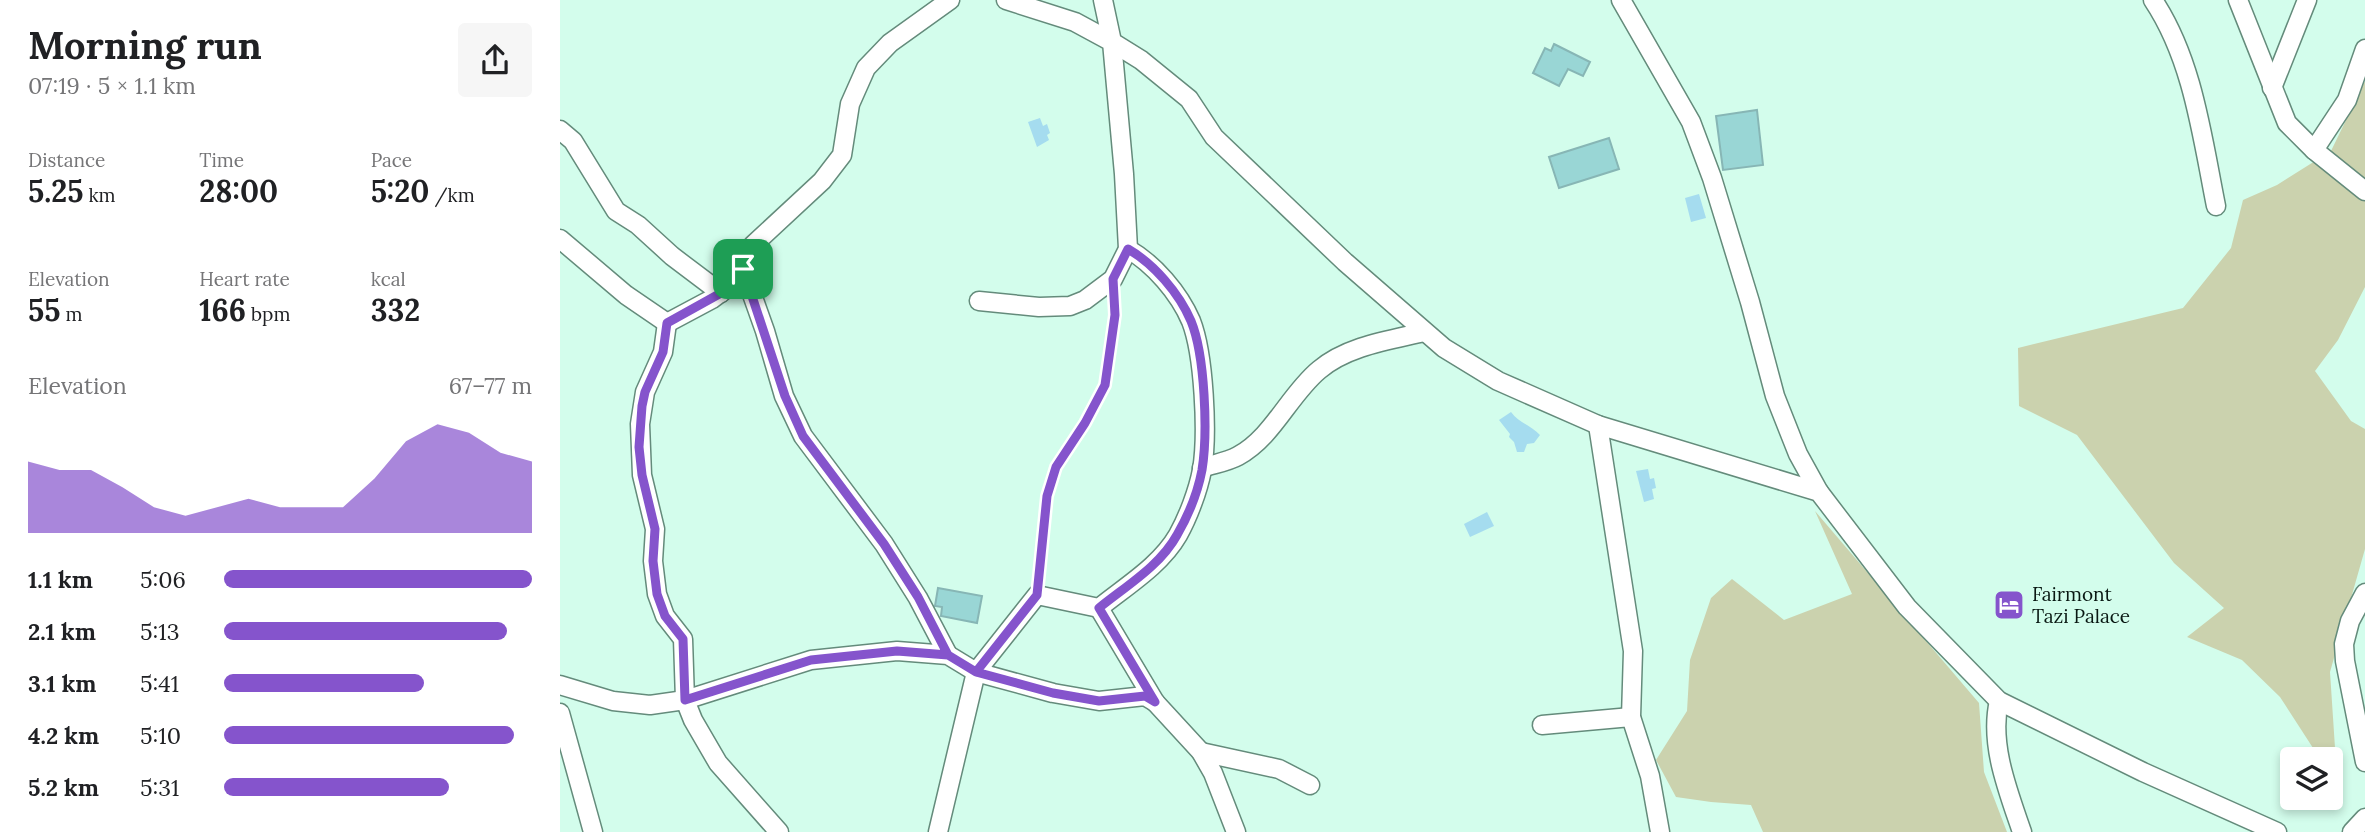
<!DOCTYPE html>
<html lang="en">
<head>
<meta charset="utf-8">
<style>
	:root { --surface:#fff; --page:#f6f6f6; --text:#202124; --muted:#757577; --accent:#8554cc }
	body { margin:0; font-family:Lora,serif; background:var(--page); color:var(--text); height:100vh; display:flex; flex-direction:column; font-size:26px; white-space:nowrap }
	* { box-sizing:border-box; margin:0 }
	p { font-size:23px; color:var(--muted) }
	.icon { flex:none; width:38px; height:38px; fill:none; stroke:currentColor; stroke-width:2; stroke-linecap:round; stroke-linejoin:round }
	.map { position:relative; flex:1; overflow:hidden }
	.sheet { display:flex; flex-direction:column; background:var(--surface); width:560px }
	.sheet>* { flex:none }
	.controls { position:absolute; left:1720px; top:747px; display:grid; gap:14px }
	.controls a { display:grid; place-items:center; width:63px; height:63px; border-radius:7px; background:var(--surface); box-shadow:0 4px 10px #0003; font-size:35px }
	.pin { position:absolute; display:grid; place-items:center; width:60px; height:60px; color:#fff; margin:-30px; border-radius:14px; box-shadow:0 4px 10px #0006 }
	.round { display:grid; place-items:center; flex:none; width:74px; height:74px; border-radius:7px; background:var(--page) }
	.headline { display:flex; align-items:center; justify-content:space-between; height:119px; padding:0 28px }
	h1 { font-size:38px; font-weight:800; line-height:52px }
	.metrics { display:grid; grid-template-columns:repeat(3,1fr); gap:10px; height:119px; padding:7px 28px }
	.metrics div { display:grid; align-content:center }
	.metrics b { font-size:30px; font-weight:800 }
	.metrics small { font-size:19px; font-weight:400 }
	.metrics p { font-size:19px }
	.chart { height:196px; padding:14px 28px }
	.chart p { display:flex; justify-content:space-between }
	.chart svg { width:100%; height:126px; margin-top:7px; fill:var(--accent); opacity:.7 }
	ul { padding:0 28px; list-style:none; font-size:23px }
	li { display:grid; grid-template-columns:112px 84px 1fr; align-items:center; height:52px }
	li i { height:18px; border-radius:9px; background:var(--accent) }
	main { display:flex; flex:1; min-height:0 }
	.map>svg:first-child { display:block }
	.green { fill:#cbd2ae }
	.water { fill:#a5dcef }
	.building { fill:#99d6d5; stroke:#87b6b5; stroke-width:2 }
	.lines { fill:none; stroke-linecap:round; stroke-linejoin:round }
	.minor-casing { stroke:#648b7b; stroke-width:21 }
	.path { stroke:#82a195; stroke-width:2.5; stroke-dasharray:3.5 5; stroke-linecap:butt }
	.minor { stroke:#fff; stroke-width:18 }
	.route-casing { stroke:#fff; stroke-width:14 }
	.route { stroke:#8554cc; stroke-width:9 }
	.labels { text-anchor:middle; dominant-baseline:central; stroke-width:7; stroke-linejoin:round; paint-order:stroke }
	.poi-label { font-size:19px; fill:#091813; stroke:#d3fdec; text-anchor:start }
</style>
</head>
<body>
<main>
<section class="sheet">
<div class="headline"><div><h1>Morning run</h1><p>07:19 · 5 × 1.1 km</p></div><a class="round"><svg class="icon" aria-label="share" viewBox="0 0 24 24"><path d="M12 15V3M7 8l5-5 5 5M5 13v7h14v-7"/></svg></a></div>
<div class="metrics">
<div><p>Distance</p><b>5.25<small> km</small></b></div>
<div><p>Time</p><b>28:00</b></div>
<div><p>Pace</p><b>5:20<small> /km</small></b></div>
</div>
<div class="metrics">
<div><p>Elevation</p><b>55<small> m</small></b></div>
<div><p>Heart rate</p><b>166<small> bpm</small></b></div>
<div><p>kcal</p><b>332</b></div>
</div>
<div class="chart"><p><span>Elevation</span>67–77 m</p>
<svg viewBox="0 0 160 44" preserveAspectRatio="none"><path d="M0 44V19L10 22L20 22L30 28L40 35L50 38L60 35L70 32L80 35L90 35L100 35L110 25L120 12L130 6L140 9L150 16L160 19V44z"/></svg>
</div>
<ul>
<li><b>1.1 km</b>5:06<i style="width:100%"></i></li>
<li><b>2.1 km</b>5:13<i style="width:92%"></i></li>
<li><b>3.1 km</b>5:41<i style="width:65%"></i></li>
<li><b>4.2 km</b>5:10<i style="width:94%"></i></li>
<li><b>5.2 km</b>5:31<i style="width:73%"></i></li>
</ul>
</section>
<div class="map">
<svg width="1805" height="832" viewBox="0 0 1805 832">
	<rect width="100%" height="100%" fill="#d3fdec"/>
	<!-- green -->
	<g class="green">
		<path d="M1805,81V287L1778,340L1755,371L1791,421L1805,429V549L1770,672L1776,763L1753,748L1720,697L1682,660L1627,637L1664,608L1614,563L1517,435L1459,406L1458,348L1623,308L1671,248L1683,200L1717,185L1771,151Z"/>
		<path d="M1255,511L1419,703L1424,772L1447,832H1203L1191,805L1151,802L1116,797L1096,760L1127,711L1130,660L1151,598L1172,579L1224,620L1292,594Z"/>
	</g>
	<!-- water -->
	<g class="water">
		<path d="M480,118L483,126L487,124L490,133L487,135L489,140L477,147L468,122Z"/>
		<path d="M1139,194L1146,218L1131,222L1125,198Z"/>
		<path d="M951,412C959,423 971,425 980,435L974,443L967,444L964,452H957L954,442L949,437L950,434L939,420Z"/>
		<path d="M1088,469L1090,479L1094,478L1096,488L1092,489L1094,499L1084,502L1076,471Z"/>
		<path d="M927,512L934,526L910,537L904,524Z"/>
	</g>
	<!-- building -->
	<g class="building">
		<path d="M994,44L1030,62L1023,76L1008,69L999,86L973,73L985,48L991,51Z"/>
		<path d="M1197,110L1203,165L1163,170L1156,116Z"/>
		<path d="M1049,138L1059,169L999,188L989,157Z"/>
		<path d="M378,588L422,596L417,623L381,616L382,607L375,606Z"/>
	</g>
	<g class="lines">
		<!-- minor casing -->
		<g class="minor-casing">
			<g id="minor">
				<path d="M543,0L552,42L581,60L629,99L654,137L785,262L884,348L938,381L1038,425L1259,492L1347,607L1439,701L1583,772L1717,832"/>
				<path d="M1061,0L1131,122L1152,178L1190,302L1215,396L1238,454L1259,492"/>
				<path d="M1593,0C1633,60 1642,136 1656,206"/>
				<path d="M1678,0L1727,123L1754,150L1805,191"/>
				<path d="M1712,88L1747,0"/>
				<path d="M0,130L13,141L56,211L78,225L112,256L161,293"/>
				<path d="M1754,150L1787,100L1805,49"/>
				<path d="M0,239L66,295L107,323"/>
				<path d="M183,269L205,331L224,396L243,436L324,544L358,598L388,655"/>
				<path d="M419,301L479,307L510,306L525,300L553,279L568,249L564,174L552,42L515,22L446,0"/>
				<path d="M107,323L103,352L85,392L80,424L82,475L95,529L93,561L97,594L105,616L123,639L125,700L133,720L158,763L219,832"/>
				<path d="M107,323L152,299L168,287L183,269L193,245L262,181L282,155L290,104L306,68L330,43L390,0"/>
				<path d="M1038,425L1073,651L1071,717L1090,776L1100,832"/>
				<path d="M642,468C653,464 667,462 678,456C713,437 729,395 759,370C787,346 830,340 864,332"/>
				<path d="M1805,593L1790,621L1784,644L1785,661L1805,762"/>
				<path d="M539,608L595,702L641,752L653,773L676,832"/>
				<path d="M0,685L53,701L90,705L125,700L251,660L337,651L388,655L416,672L493,693L539,701L585,696L595,702"/>
				<path d="M1439,701C1429,744 1448,791 1462,832"/>
				<path d="M0,713L33,832"/>
				<path d="M982,725L1071,717"/>
				<path d="M641,752L719,769L750,785"/>
				<path d="M378,832L416,672L477,595L539,608C566,586 600,566 618,535C628,517 638,491 642,470C648,434 644,354 631,321C619,293 594,264 568,249"/>
				<path d="M1792,832L1805,818"/>
			</g>
		</g>
		<!-- path -->
		<path class="path" d="M479,578C483,542 481,501 496,467C503,451 515,438 525,423C547,386 557,343 554,300"/>
		<!-- minor -->
		<use href="#minor" class="minor"/>
	</g>
	<g class="lines">
		<!-- route casing -->
		<g class="route-casing">
			<path id="route" d="M183,269L161,293L107,323L103,352L85,392L82,406L79,447L82,475L95,529L93,561L97,594L105,616L123,639L125,700L251,660L337,651L388,655L416,672L493,693L539,701L585,696L595,702L539,608C566,586 600,566 617,535C628,516 638,491 642,470C648,433 645,355 631,321C619,293 594,264 568,249L553,279L555,315L545,385L525,423L496,467L487,496L477,595L416,672L388,655L358,597L324,544L243,436L225,396L183,269"/>
		</g>
		<!-- route -->
		<use href="#route" class="route"/>
	</g>
	<!-- icons -->
	<defs>
		<g id="hotel-square" transform="scale(1.575)"><rect x="-9" y="-9" width="18" height="18" rx="4" fill="#8554cc" stroke="#d3fdec"/><path d="M-6-4.5h1.5V1H6V5H4.5V3h-9V5H-6ZM-4 0a1.8 1.8 0 1 1 3.6 0ZM.5 0V-2.5h3Q6-2.5 6 0Z" fill="#fff"/></g>
	</defs>
	<g fill-rule="evenodd">
		<use href="#hotel-square" x="1449" y="605"/>
	</g>
	<g class="labels">
		<!-- poi labels -->
		<g class="poi-label">
			<text x="1472" y="594">Fairmont<tspan x="1472" dy="22">Tazi Palace</tspan></text>
		</g>
	</g>
</svg>
<div class="controls">
<a><svg class="icon" aria-label="layers" viewBox="0 0 24 24"><path d="M12 4l9 5-9 5-9-5zM3 14l9 5 9-5"/></svg></a>
</div>
<div class="pin" style="left:183px;top:269px;background:#1e9e55"><svg class="icon" aria-label="arrive" viewBox="0 0 24 24"><path d="M6 21V4h12l-3 4 3 4H6"/></svg></div>
</div>
</main>
</body>
</html>
